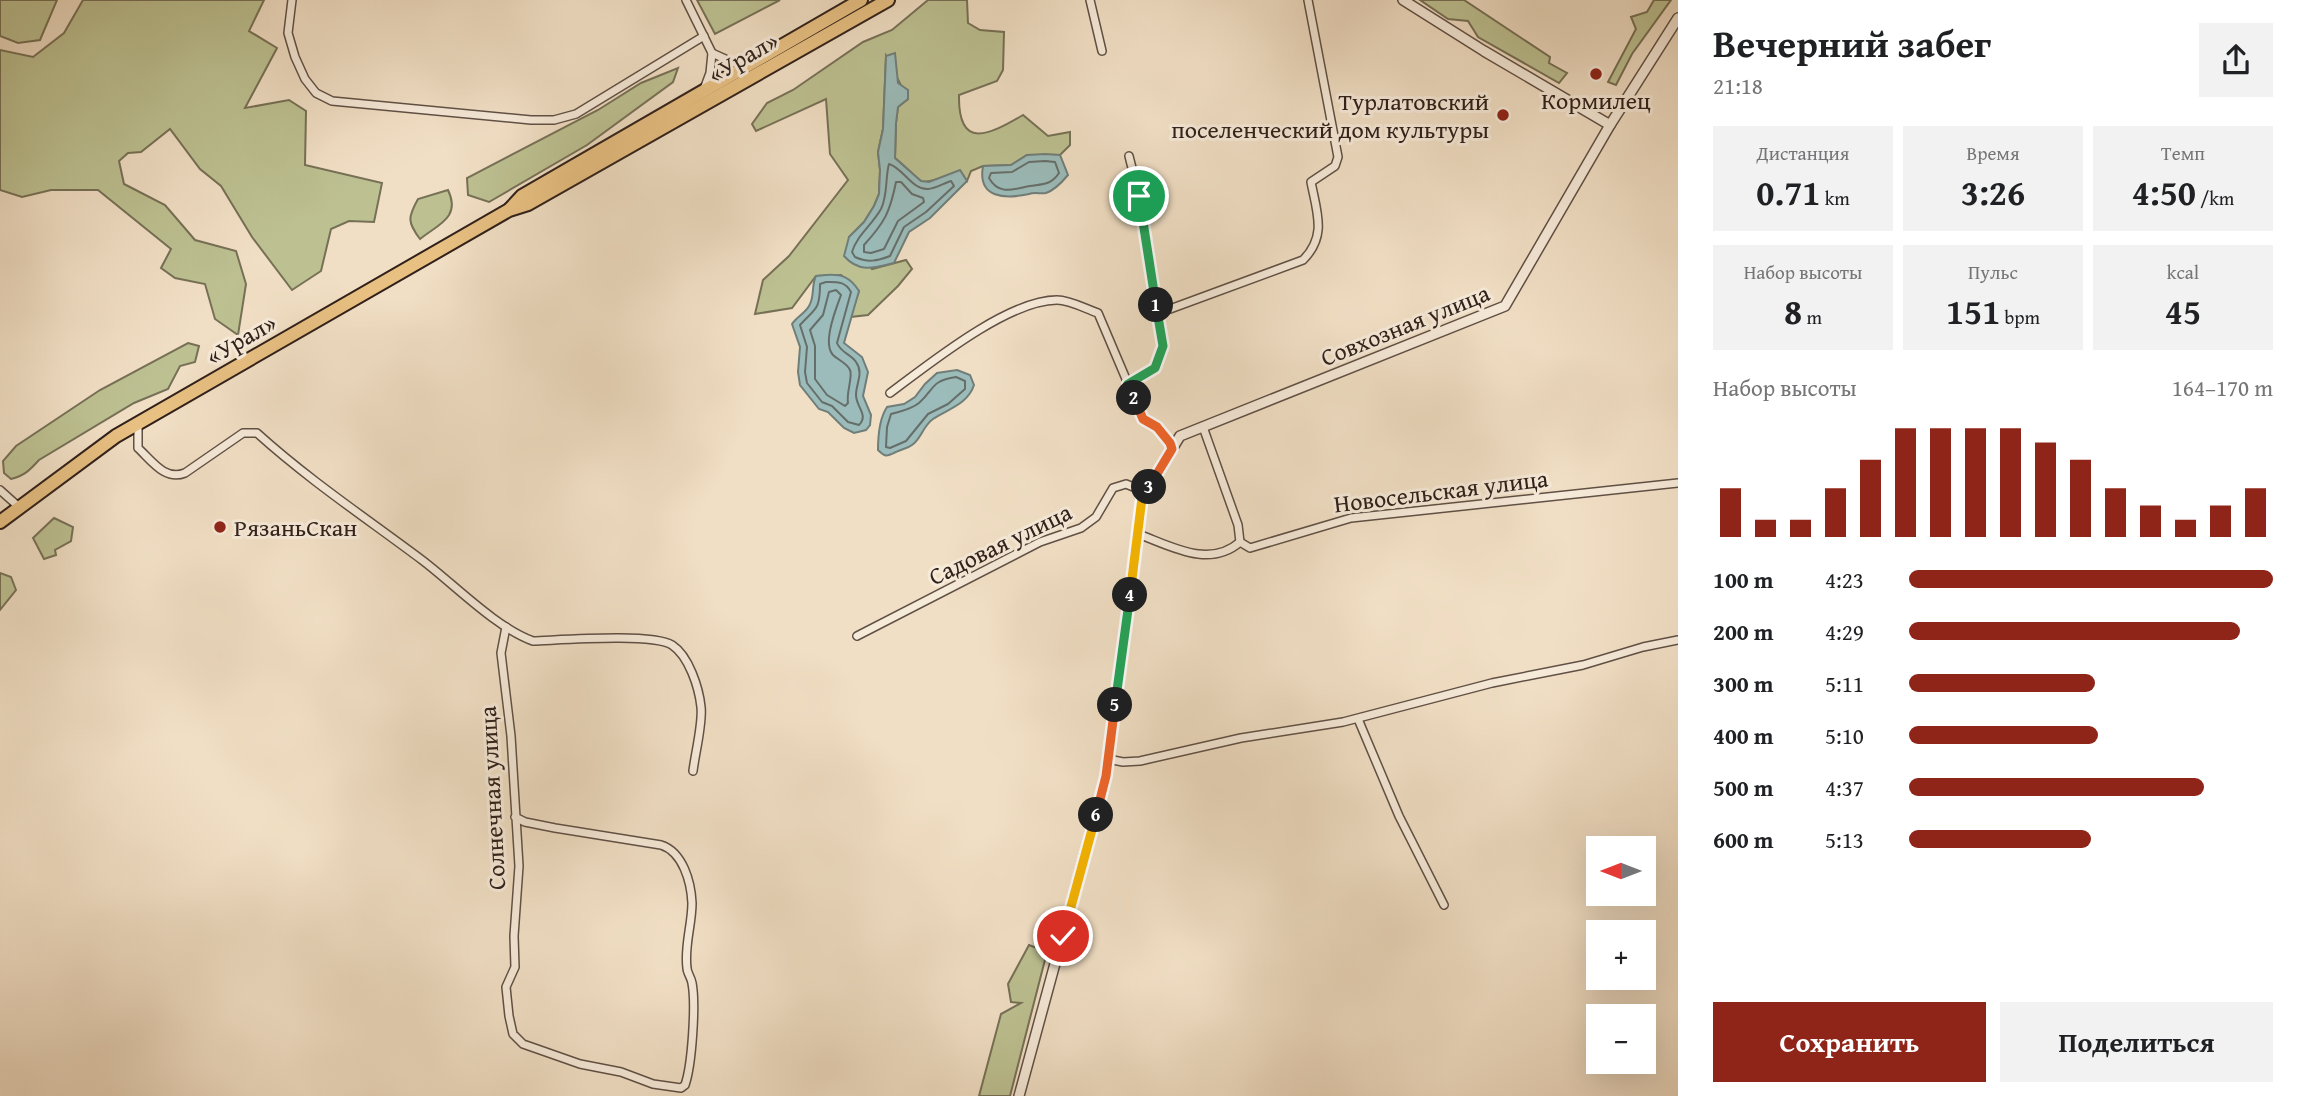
<!DOCTYPE html>
<html lang="ru">
<head>
<meta charset="utf-8">
<style>
	:root { --surface:#fff; --page:#f2f2f2; --text:#202124; --muted:#757577; --accent:#8f2418 }
	body { margin:0; font-family:"Gentium Book Plus",serif; background:var(--page); color:var(--text); height:100vh; display:flex; flex-direction:column; font-size:26px; white-space:nowrap }
	* { box-sizing:border-box; margin:0 }
	p { font-size:23px; color:var(--muted) }
	.icon { flex:none; width:38px; height:38px; fill:none; stroke:currentColor; stroke-width:2; stroke-linecap:round; stroke-linejoin:round }
	.map { position:relative; flex:1; overflow:hidden }
	.sheet { display:flex; flex-direction:column; background:var(--surface); width:630px }
	.sheet>* { flex:none }
	.needle { width:46px; rotate:270deg }
	.tools { position:absolute; left:1586px; top:836px; display:grid; gap:14px }
	.tools a { display:grid; place-items:center; width:70px; height:70px; border-radius:0px; background:var(--surface); box-shadow:0 7px 28px #0002; font-size:35px }
	.pin { position:absolute; display:grid; place-items:center; width:60px; height:60px; color:#fff; margin:-30px; border:4px solid #fff; border-radius:50%; box-shadow:0 2px 7px #0007 }
	.km { position:absolute; width:35px; height:35px; margin:-18px; border-radius:50%; background:#222; color:#fff; font-size:19px; line-height:35px; text-align:center }
	.round { display:grid; place-items:center; flex:none; width:74px; height:74px; border-radius:0px; background:var(--page) }
	.overview { display:flex; align-items:center; justify-content:space-between; height:119px; padding:0 35px }
	h1 { font-size:38px; font-weight:600; line-height:52px }
	.stats { display:grid; grid-template-columns:repeat(3,1fr); gap:10px; height:119px; padding:7px 35px }
	.stats div { display:grid; align-content:center; border-radius:0px; background:var(--page); text-align:center }
	.stats b { font-size:35px; font-weight:600 }
	.stats small { font-size:19px; font-weight:400 }
	.stats p { font-size:19px }
	.chart { height:196px; padding:14px 35px }
	.chart p { display:flex; justify-content:space-between }
	.chart svg { width:100%; height:126px; margin-top:7px; stroke:var(--accent); stroke-width:6 }
	.primary-button { display:flex; gap:14px; margin-top:auto; padding:14px 35px }
	.primary-button a { flex:1; height:80px; border-radius:0px; background:var(--accent); color:#fff; font-size:28px; font-weight:600; line-height:80px; text-align:center }
	.primary-button a+a { background:var(--page); color:var(--text) }
	ul { padding:0 35px; list-style:none; font-size:23px }
	li { display:grid; grid-template-columns:112px 84px 1fr; align-items:center; height:52px }
	li i { height:18px; border-radius:9px; background:var(--accent) }
	main { display:flex; flex:1; min-height:0 }
	.map>svg:first-child { display:block }
	.green { fill:#bdc192; stroke:#767056; stroke-width:2 }
	.water { fill:#9bbcba; stroke:#707e7a; stroke-width:2 }
	.lines { fill:none; stroke-linecap:round; stroke-linejoin:round }
	.shore { stroke:#666e6a; stroke-width:2 }
	.minor-casing { stroke:#605045; stroke-width:10 }
	.tertiary-casing { stroke:#605045; stroke-width:12 }
	.trunk-casing { stroke:#30201a; stroke-width:16 }
	.minor { stroke:#f6ead9; stroke-width:7 }
	.tertiary { stroke:#f6ead9; stroke-width:9 }
	.trunk { stroke:#e8c082; stroke-width:12 }
	.split-1-casing { stroke:#fff; stroke-width:14 }
	.split-2-casing { stroke:#fff; stroke-width:14 }
	.split-3-casing { stroke:#fff; stroke-width:14 }
	.split-4-casing { stroke:#fff; stroke-width:14 }
	.split-5-casing { stroke:#fff; stroke-width:14 }
	.split-6-casing { stroke:#fff; stroke-width:14 }
	.split-7-casing { stroke:#fff; stroke-width:14 }
	.split-1 { stroke:#22a559; stroke-width:9 }
	.split-2 { stroke:#22a559; stroke-width:9 }
	.split-3 { stroke:#f0652b; stroke-width:9 }
	.split-4 { stroke:#f5b400; stroke-width:9 }
	.split-5 { stroke:#22a559; stroke-width:9 }
	.split-6 { stroke:#f0652b; stroke-width:9 }
	.split-7 { stroke:#f5b400; stroke-width:9 }
	.poi-dot { fill:#8f2418; stroke:#f6ead9; stroke-width:2.5 }
	.labels { text-anchor:middle; dominant-baseline:central; stroke-width:6; stroke-linejoin:round; paint-order:stroke }
	.street-label { font-size:24px; fill:#30201a; stroke:#f6ead9 }
	.poi-label { font-size:24px; fill:#30201a; stroke:#f6ead9 }
</style>
</head>
<body>
<main>
<div class="map">
<svg width="1678" height="1096" viewBox="0 0 1678 1096">
	<rect width="100%" height="100%" fill="#f1dfc5"/>
	<filter id="stains"><feTurbulence type="fractalNoise" baseFrequency=".00286" numOctaves="4"/><feColorMatrix values="0 0 0 0 .2 0 0 0 0 .09 0 0 0 0 .02 0 0 0 .5 -.17"/></filter>
	<radialGradient id="worn" r=".72"><stop offset=".6" stop-color="#630" stop-opacity="0"/><stop offset="1" stop-color="#630" stop-opacity=".3"/></radialGradient>
	<!-- green -->
	<g class="green">
		<path d="M0,0H57L40,40L18,43L0,36Z"/>
		<path d="M83,0H264L249,31L277,48L245,108L289,100L306,111L305,165L382,183L374,222L349,221L331,229L321,271L292,290L252,237L221,186L200,169L170,129L141,152L128,153L119,161L124,184L165,205L195,240L236,251L246,284L238,335L215,319L205,284L175,278L161,268L171,249L98,190H51L22,197L0,190V50L33,57L64,33Z"/>
		<path d="M697,0H780L715,34Z"/>
		<path d="M928,0H967L968,23L980,30L1004,32L1003,70L997,81L959,95C958,151 989,135 1023,115L1048,136L1070,132V145L1060,155H1027L1011,165L983,166L971,171L967,181L960,171C952,173 928,185 921,181C917,179 901,162 895,158L896,123L898,107L908,99L886,56L883,129L878,152L880,170L879,194L874,206L864,222L849,237L872,269L906,260L912,269L898,286L868,315L850,317L859,291L841,275L816,276L792,308L755,314L763,280L789,256L848,180L830,154L826,99L756,131L752,124L767,103L793,90L863,42L892,30Z"/>
		<path d="M1420,0H1464L1550,57L1549,63L1567,73L1559,83L1478,37L1468,21L1448,19Z"/>
		<path d="M1654,0H1671L1632,54L1616,85L1608,82L1636,29L1631,17L1647,12Z"/>
		<path d="M678,68L673,82L587,145L489,202L468,195L467,178L598,110L641,83Z"/>
		<path d="M448,190C461,217 439,224 420,239C407,222 408,217 418,199Z"/>
		<path d="M188,343L199,346L195,362L180,366L168,389L134,403L39,460C30,470 24,476 11,479L4,473L3,461L16,446L100,390Z"/>
		<path d="M54,518L73,527L71,541L55,550L56,555L44,559L33,538Z"/>
		<path d="M0,573L11,577L16,590L0,610Z"/>
		<path d="M1029,945L1047,952L1010,1096H979L1001,1014L1021,1003L1011,1002L1008,984Z"/>
	</g>
	<!-- water -->
	<g class="water">
		<path d="M895,53L898,83L908,90V99L898,107L896,123L895,158L921,181L929,182L960,170L967,181L930,218L909,232L894,263C874,268 859,273 844,256L849,237L864,222L874,206L879,194L880,170L878,152L883,129L886,56Z"/>
		<path d="M1045,154L1060,155L1068,175C1063,181 1055,190 1046,193C1041,194 1034,192 1029,194C1006,199 977,199 983,166L1011,165L1027,155Z"/>
		<path d="M826,275C842,274 850,277 859,291L844,343L862,357L868,372L863,396L871,415L870,425L866,430L854,433L844,428L828,412L819,409L800,385L798,372L800,347L792,324C797,317 805,313 809,306C815,296 811,286 816,276Z"/>
		<path d="M957,370L970,375L974,385C968,404 948,409 933,419C923,426 921,439 912,445C907,449 901,449 896,452C887,456 886,458 878,450C878,435 879,419 887,407L904,404L915,397L925,384L937,373Z"/>
	</g>
	<g class="lines">
		<!-- shore -->
		<g class="shore">
			<path d="M1045,161L1055,162L1059,173C1051,185 1043,184 1030,186C1014,189 999,196 989,178L991,173L1012,172L1029,162Z"/>
			<path d="M889,164C903,168 912,190 928,189C935,189 944,183 951,181L954,186L926,212L904,227L890,256C877,261 868,263 855,257L852,252C857,235 872,225 881,209C888,195 885,178 889,164Z"/>
			<path d="M896,182H901L912,194L923,198L924,202L898,221L884,249L871,253L864,252V245C885,222 890,212 896,182Z"/>
			<path d="M826,282C837,282 845,281 851,292L837,343C841,353 851,354 856,362C864,373 856,383 856,395C856,407 869,415 859,425L848,422L832,406L822,402L807,383L805,372L807,347L800,325C815,308 820,311 820,284Z"/>
			<path d="M836,290L841,295C836,309 822,343 833,355C838,360 847,363 850,370C853,377 846,393 848,403L845,406L827,395L815,379V346L810,330L823,315L829,292Z"/>
			<path d="M956,377L965,381V389L948,404L928,414L906,441L890,448L886,447L887,427L891,414C901,411 910,410 919,403C935,389 930,381 956,377Z"/>
		</g>
		<!-- minor casing -->
		<g class="minor-casing">
			<g id="minor">
				<path d="M292,0L288,33L295,57L305,79L316,93L332,101L531,120H554L576,114L704,36"/>
				<path d="M686,0L712,53L710,73L704,89"/>
				<path d="M1090,0L1102,51"/>
				<path d="M712,53L734,63L747,64"/>
				<path d="M1170,309L1303,260C1327,236 1317,213 1311,182L1335,166L1338,157L1308,0"/>
				<path d="M1128,384L1155,368L1163,346L1139,196L1129,156"/>
				<path d="M890,393C929,364 1008,300 1057,300C1070,300 1086,309 1098,313L1143,419C1156,426 1168,434 1172,449"/>
				<path d="M138,424V448C152,461 165,481 185,473L243,433H257C309,480 366,518 422,560C455,585 495,627 533,641C562,640 652,633 672,645C689,656 699,688 701,707C703,723 695,754 693,771"/>
				<path d="M1203,427L1238,525L1240,542"/>
				<path d="M0,490L19,507"/>
				<path d="M1138,534C1171,546 1209,569 1240,542"/>
				<path d="M1240,542L1250,548L1351,518L1678,483"/>
				<path d="M506,627L501,653L511,736L519,866L514,936L515,967L506,987L509,1016L513,1034L523,1044L580,1064L621,1072L653,1084L681,1088L685,1085C692,1065 696,1004 692,983C691,977 687,973 687,968C684,946 692,925 692,903C691,882 683,852 661,845L555,828L525,822L515,817"/>
				<path d="M857,636L1040,542L1081,528L1096,517L1113,488L1126,484L1146,492"/>
				<path d="M1358,719L1399,816L1444,905"/>
				<path d="M1108,759L1123,762L1140,761L1241,738L1343,722L1492,683L1583,665L1643,647L1678,640"/>
			</g>
		</g>
		<!-- tertiary casing -->
		<g class="tertiary-casing">
			<g id="tertiary">
				<path d="M1403,0L1484,51L1610,125"/>
				<path d="M1019,1096L1106,776L1142,498L1180,436L1505,306L1610,125L1678,18"/>
			</g>
		</g>
		<!-- trunk casing -->
		<g class="trunk-casing">
			<g id="trunk">
				<path d="M510,209L522,196L861,0"/>
				<path d="M0,522L116,436L509,210L528,204L888,0"/>
			</g>
		</g>
		<!-- minor -->
		<use href="#minor" class="minor"/>
		<!-- tertiary -->
		<use href="#tertiary" class="tertiary"/>
		<!-- trunk -->
		<use href="#trunk" class="trunk"/>
	</g>
	<g class="lines">
		<!-- split-1 casing -->
		<g class="split-1-casing">
			<path id="split-1" d="M1139,196L1156,305"/>
		</g>
		<!-- split-2 casing -->
		<g class="split-2-casing">
			<path id="split-2" d="M1134,398L1128,384L1155,368L1163,346L1156,305"/>
		</g>
		<!-- split-3 casing -->
		<g class="split-3-casing">
			<path id="split-3" d="M1134,398L1143,419L1157,427L1170,443L1172,449L1149,487"/>
		</g>
		<!-- split-4 casing -->
		<g class="split-4-casing">
			<path id="split-4" d="M1130,595L1142,498L1149,487"/>
		</g>
		<!-- split-5 casing -->
		<g class="split-5-casing">
			<path id="split-5" d="M1115,705L1130,595"/>
		</g>
		<!-- split-6 casing -->
		<g class="split-6-casing">
			<path id="split-6" d="M1096,815L1106,776L1115,705"/>
		</g>
		<!-- split-7 casing -->
		<g class="split-7-casing">
			<path id="split-7" d="M1063,936L1096,815"/>
		</g>
		<!-- split-1 -->
		<use href="#split-1" class="split-1"/>
		<!-- split-2 -->
		<use href="#split-2" class="split-2"/>
		<!-- split-3 -->
		<use href="#split-3" class="split-3"/>
		<!-- split-4 -->
		<use href="#split-4" class="split-4"/>
		<!-- split-5 -->
		<use href="#split-5" class="split-5"/>
		<!-- split-6 -->
		<use href="#split-6" class="split-6"/>
		<!-- split-7 -->
		<use href="#split-7" class="split-7"/>
	</g>
	<!-- markers -->
	<g class="poi-dot">
		<circle cx="1596" cy="74" r="7"/>
		<circle cx="1503" cy="115" r="7"/>
		<circle cx="220" cy="527" r="7"/>
	</g>
	<g class="labels">
		<!-- street labels -->
		<g class="street-label">
			<text transform="translate(743 57) rotate(-30)">«Урал»</text>
			<text transform="translate(1405 325) rotate(-22)">Совхозная улица</text>
			<text transform="translate(241 339) rotate(-30)">«Урал»</text>
			<text transform="translate(1441 491) rotate(-7)">Новосельская улица</text>
			<text transform="translate(1000 544) rotate(-26)">Садовая улица</text>
			<text transform="translate(492 798) rotate(-93)">Солнечная улица</text>
		</g>
		<!-- poi labels -->
		<g class="poi-label">
			<text x="1596" y="100">Кормилец</text>
			<text x="1489" y="101" text-anchor="end">Турлатовский<tspan x="1489" dy="28">поселенческий дом культуры</tspan></text>
			<text x="234" y="527" text-anchor="start">РязаньСкан</text>
		</g>
	</g>
	<rect width="100%" height="100%" filter="url(#stains)"/>
	<rect width="100%" height="100%" fill="url(#worn)"/>
</svg>
<div class="tools">
<a><svg class="needle" viewBox="-14 -14 28 28"><path d="M0-13l5 13h-10z" fill="#e53935"/><path d="M0 13l5-13h-10z" fill="#757577"/></svg></a>
<a>+</a>
<a>−</a>
</div>
<div class="pin" style="left:1139px;top:196px;background:#1e9e55"><svg class="icon" aria-label="arrive" viewBox="0 0 24 24"><path d="M6 21V4h12l-3 4 3 4H6"/></svg></div>
<div class="pin" style="left:1063px;top:936px;background:#d93025"><svg class="icon" aria-label="check" viewBox="0 0 24 24"><path d="M5 12l5 5 9-10"/></svg></div>
<b class="km" style="left:1156px;top:305px">1</b>
<b class="km" style="left:1134px;top:398px">2</b>
<b class="km" style="left:1149px;top:487px">3</b>
<b class="km" style="left:1130px;top:595px">4</b>
<b class="km" style="left:1115px;top:705px">5</b>
<b class="km" style="left:1096px;top:815px">6</b>
</div>
<section class="sheet">
<div class="overview"><div><h1>Вечерний забег</h1><p>21:18</p></div><a class="round"><svg class="icon" aria-label="share" viewBox="0 0 24 24"><path d="M12 15V3M7 8l5-5 5 5M5 13v7h14v-7"/></svg></a></div>
<div class="stats">
<div><p>Дистанция</p><b>0.71<small> km</small></b></div>
<div><p>Время</p><b>3:26</b></div>
<div><p>Темп</p><b>4:50<small> /km</small></b></div>
</div>
<div class="stats">
<div><p>Набор высоты</p><b>8<small> m</small></b></div>
<div><p>Пульс</p><b>151<small> bpm</small></b></div>
<div><p>kcal</p><b>45</b></div>
</div>
<div class="chart"><p><span>Набор высоты</span>164–170 m</p>
<svg viewBox="0 0 160 44" preserveAspectRatio="none"><path d="M5 44V27M15 44V38M25 44V38M35 44V27M45 44V17M55 44V6M65 44V6M75 44V6M85 44V6M95 44V11M105 44V17M115 44V27M125 44V33M135 44V38M145 44V33M155 44V27"/></svg>
</div>
<ul>
<li><b>100 m</b>4:23<i style="width:100%"></i></li>
<li><b>200 m</b>4:29<i style="width:91%"></i></li>
<li><b>300 m</b>5:11<i style="width:51%"></i></li>
<li><b>400 m</b>5:10<i style="width:52%"></i></li>
<li><b>500 m</b>4:37<i style="width:81%"></i></li>
<li><b>600 m</b>5:13<i style="width:50%"></i></li>
</ul>
<div class="primary-button"><a>Сохранить</a><a>Поделиться</a></div>
</section>
</main>
</body>
</html>
